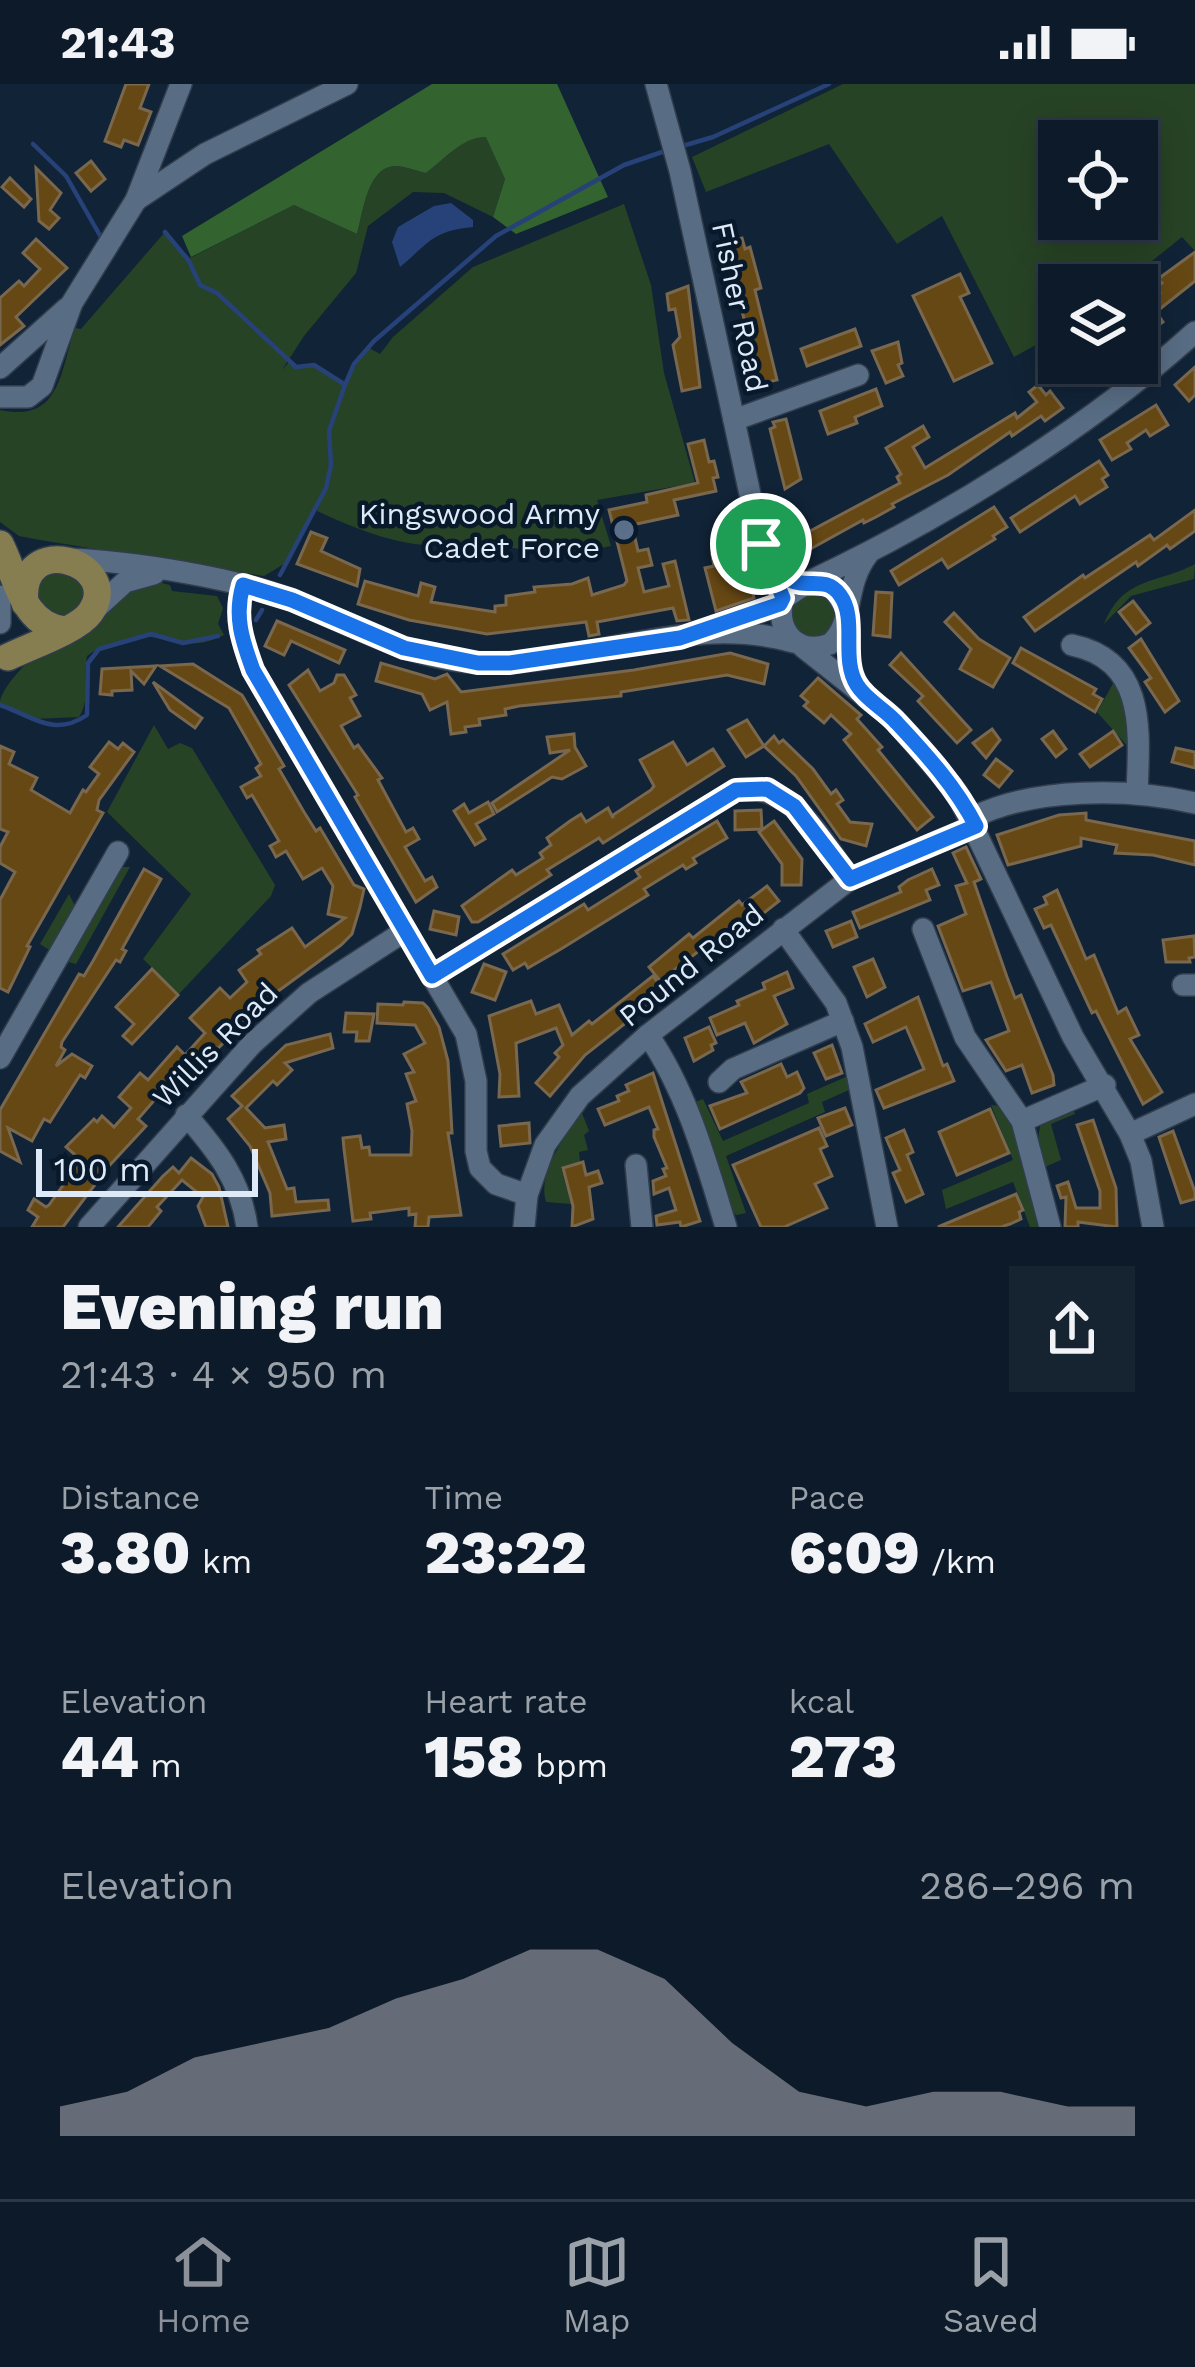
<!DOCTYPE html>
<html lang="en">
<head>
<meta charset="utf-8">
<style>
	:root { --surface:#0d1a29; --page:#162331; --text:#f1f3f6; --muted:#9aa1a8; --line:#2d3846; --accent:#8c9099 }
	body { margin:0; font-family:"Work Sans",sans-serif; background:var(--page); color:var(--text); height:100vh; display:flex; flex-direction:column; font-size:45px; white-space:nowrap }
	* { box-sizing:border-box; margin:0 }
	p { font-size:39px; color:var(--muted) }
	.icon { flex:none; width:66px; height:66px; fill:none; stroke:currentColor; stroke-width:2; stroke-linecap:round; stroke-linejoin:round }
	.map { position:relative; height:1143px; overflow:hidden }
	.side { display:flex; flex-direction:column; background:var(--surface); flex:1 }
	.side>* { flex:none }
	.controls { position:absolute; left:1038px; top:36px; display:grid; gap:24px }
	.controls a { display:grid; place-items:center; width:120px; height:120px; border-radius:0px; background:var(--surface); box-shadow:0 6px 30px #0003,0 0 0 3px var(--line); font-size:60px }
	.scale { position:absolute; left:36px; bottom:30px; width:222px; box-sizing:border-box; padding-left:12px; border:6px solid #dfeaf8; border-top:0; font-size:33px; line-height:42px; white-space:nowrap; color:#dfeaf8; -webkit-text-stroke:9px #08192c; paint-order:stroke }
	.pin { position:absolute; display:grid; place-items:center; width:102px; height:102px; color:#fff; margin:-51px; border:6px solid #fff; border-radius:50%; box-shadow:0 3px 12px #0007 }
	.round { display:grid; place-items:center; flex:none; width:126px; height:126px; border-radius:0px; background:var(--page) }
	.summary { display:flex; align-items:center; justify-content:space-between; height:204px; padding:0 60px }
	h1 { font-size:66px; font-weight:800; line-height:90px }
	.metrics { display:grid; grid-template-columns:repeat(3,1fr); gap:18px; height:204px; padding:12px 60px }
	.metrics div { display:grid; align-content:center }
	.metrics b { font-size:60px; font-weight:800 }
	.metrics small { font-size:33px; font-weight:400 }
	.metrics p { font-size:33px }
	.chart { height:336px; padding:24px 60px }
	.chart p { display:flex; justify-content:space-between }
	.chart svg { width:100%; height:216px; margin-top:12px; fill:var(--accent); opacity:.7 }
	.status { display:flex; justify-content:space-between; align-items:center; height:84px; padding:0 60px; background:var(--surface); direction:ltr }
	.status svg { height:33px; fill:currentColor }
	.menu { display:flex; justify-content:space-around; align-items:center; height:168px; border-top:3px solid var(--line); background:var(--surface); font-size:33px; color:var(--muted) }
	.menu a { display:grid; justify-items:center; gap:6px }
	.menu .current { color:var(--accent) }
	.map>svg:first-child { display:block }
	.green { fill:#274325; fill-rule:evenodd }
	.forest { fill:#336430 }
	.water { fill:#264278 }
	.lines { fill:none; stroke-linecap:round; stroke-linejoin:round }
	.stream { stroke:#264278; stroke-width:4.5 }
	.building { fill:#664814; stroke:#79674e; stroke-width:3 }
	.minor-casing { stroke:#313d4d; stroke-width:24 }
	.major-casing { stroke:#313d4d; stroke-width:30 }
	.minor { stroke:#586d84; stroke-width:21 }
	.major { stroke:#867d51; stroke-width:27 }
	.route-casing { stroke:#fff; stroke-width:24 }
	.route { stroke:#1a73e8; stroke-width:15 }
	.service-dot { fill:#5c6f8a; stroke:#08192c; stroke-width:4.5 }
	.labels { text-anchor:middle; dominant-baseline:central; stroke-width:9; stroke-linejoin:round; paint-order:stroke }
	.street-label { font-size:30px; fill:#dfeaf8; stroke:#08192c }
	.poi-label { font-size:30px; fill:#dfeaf8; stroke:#08192c; text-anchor:end }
</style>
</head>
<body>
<div class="status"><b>21:43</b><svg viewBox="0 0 49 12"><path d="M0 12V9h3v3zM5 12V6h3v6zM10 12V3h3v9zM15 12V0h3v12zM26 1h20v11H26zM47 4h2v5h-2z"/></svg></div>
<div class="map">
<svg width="1195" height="1143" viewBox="0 0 1195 1143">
	<rect width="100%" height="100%" fill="#112337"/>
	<!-- green -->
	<g class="green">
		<path d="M843,0H1195V167L1182,153L1122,201H1059V248L1014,273L942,132L897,160L829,60L706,108L692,73ZM1059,57H1137V135H1059Z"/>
		<path d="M477,52H486L505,95L493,133L444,109L413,108L368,142L356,189L304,252L282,286L289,278L296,283L314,281L345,300L367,263L380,270L393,253L473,183L624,120L651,201L664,289L695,399L597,416L611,462C567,473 524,465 480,460C461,458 443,463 424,461C387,458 350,442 317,427L320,416L284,480L264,492L40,456L19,452L0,438V326C60,339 60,289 75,244L81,245L165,148L190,174L294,121L357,150C363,130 367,83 395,82C404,82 417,87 426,89C442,78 459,57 477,52Z"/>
		<path d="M1195,480L1194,495L1131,512L1104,540C1124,492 1155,501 1195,480Z"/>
		<path d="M70,484L88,512L72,535L43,532L34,501L40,491Z"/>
		<path d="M154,497L170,501L172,507L217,512L223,524L218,540L224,551C190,567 183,556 150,553C133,552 111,563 94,567L87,572C83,593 91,615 79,633L33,635L0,620C0,592 90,522 117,508C127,502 142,500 154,497Z"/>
		<path d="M805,507H823L839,523L833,549L805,556L789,540L792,518Z"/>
		<path d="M1115,596L1123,608L1130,665L1097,628Z"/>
		<path d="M154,641L168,665L180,659L192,664L275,801L271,812L179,910L143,875L191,810L107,728Z"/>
		<path d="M120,783H130L76,880L65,877Z"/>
		<path d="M69,810L76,824L51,867L40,860Z"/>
		<path d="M848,992L849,1006L822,1018L825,1028L726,1072L746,1129L736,1131L730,1125L695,1018L703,1015L723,1057L809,1019L807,1010Z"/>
		<path d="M991,1021L1002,1022L1015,1038L1039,1143H1030L1013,1098L946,1125L942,1106L1013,1076Z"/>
		<path d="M1073,1024L1075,1030L1051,1040L1061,1076L1045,1083L1038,1055L1040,1042Z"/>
		<path d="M582,1029L589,1047L584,1051L588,1066L579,1068L580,1078L561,1084L571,1120L546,1118C537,1089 565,1052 582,1029Z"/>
	</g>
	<!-- forest -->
	<path class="forest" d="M432,0H557L608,113L516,150L493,133L505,95L486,53C463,52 444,76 426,89C417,87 404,82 395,82C367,83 363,130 357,150L294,121L191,173L182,152Z"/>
	<!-- water -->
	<path class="water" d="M451,119L473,136V143C432,147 429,159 400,183L392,158L398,143L434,122Z"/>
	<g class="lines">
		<!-- stream -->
		<g class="stream">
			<path d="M33,60L66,92L102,155"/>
			<path d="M679,63L713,53L829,0"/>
			<path d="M165,148L189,177L200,201L217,209L296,283L314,281L344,300"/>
			<path d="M280,491L326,404L331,381L329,347L345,301L354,280L374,257L496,152L624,81L668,66"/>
			<path d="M256,536L262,526"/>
			<path d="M0,621C33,632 53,654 87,631L88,579L99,565L151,550L183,559L218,552"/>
		</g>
	</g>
	<!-- building -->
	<g class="building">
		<path d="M126,0H149L140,24L151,28L138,61L124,56L121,63L105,57Z"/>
		<path d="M91,77L105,95L91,107L76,89Z"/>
		<path d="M36,84L61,109L50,126L59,134L49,145L39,137Z"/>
		<path d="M10,94L31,115L24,123L2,103Z"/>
		<path d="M742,154L745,165L750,163L761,204L755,206L777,296L760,300L725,158Z"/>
		<path d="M36,155L67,184L16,233L24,242L0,261V214L19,197L24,202L40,185L23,169Z"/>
		<path d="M1195,168V197L1156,228L1163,238L1137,257V227L1160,209L1156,203L1162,199L1158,195Z"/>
		<path d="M960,190L969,209L960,213L992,279L954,297L913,212Z"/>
		<path d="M688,202L700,303L682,307L673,261L680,253L675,225L669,226L667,210Z"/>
		<path d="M855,245L861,262L807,282L801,265Z"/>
		<path d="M898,258L902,279L898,281L903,292L886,299L872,267Z"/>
		<path d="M1195,283V311L1189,317L1175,301Z"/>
		<path d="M1038,301L1046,311L1050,307L1063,324L1045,337L1041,332L1012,352L1010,348L948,391L892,420L894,423L876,433L864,439L863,436L805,468L803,464L793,469L791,465L786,467L780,454L794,448L797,454L900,399L897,393L901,390L886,364L923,342L929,353L913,363L925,384L1015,329L1017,334L1037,318L1029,308Z"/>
		<path d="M876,305L882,322L855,333L857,339L828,350L820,327Z"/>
		<path d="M1156,321L1168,341L1150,352L1146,346L1127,359L1131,365L1112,376L1100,356Z"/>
		<path d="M786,335L801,395L785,405L770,345L775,343L773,338Z"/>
		<path d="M704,356L709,378L714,377L718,393L713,394L716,407L674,416L678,431L632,441L638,467L648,465L652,481L638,484L644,508L669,502L663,480L675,477L689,536L677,537L673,524L597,538L599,550L589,552L586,538L487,550L409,536L358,520L365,497L418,512L421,499L435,503L431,518L495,528V522L506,521V512L535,508L534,503L572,500L588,494L592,511L624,501L627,497L609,426L647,418L646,411L698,399L688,360Z"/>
		<path d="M1099,377L1108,391L1102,395L1107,403L1080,420L1075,412L1020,448L1011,434Z"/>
		<path d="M994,423L1007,443L993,452L995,455L948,484L942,475L899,501L891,487Z"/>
		<path d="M1195,426V447L1170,465L1167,461L1138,482L1136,478L1035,547L1024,533L1083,491L1085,494L1150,451L1154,456Z"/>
		<path d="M311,448L327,454L321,467L360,485L357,502L297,480Z"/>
		<path d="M741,459L754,514L716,527L705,484L714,482L712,471L722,469L721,464Z"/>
		<path d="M876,508L892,509L890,553L873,551Z"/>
		<path d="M1133,517L1150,539L1136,550L1119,528Z"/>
		<path d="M954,529L979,555L1010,574L993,603L960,585L971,565L945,538Z"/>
		<path d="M277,537L345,566L339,579L291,557L284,571L265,562Z"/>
		<path d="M1141,555L1179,617L1165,628L1145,598L1151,594L1129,564Z"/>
		<path d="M1021,564L1096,605L1093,610L1102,615L1095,628L1013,579Z"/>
		<path d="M730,569L768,580L764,600L727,591L621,608V612L519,622L505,625L506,631L479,635L480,641L465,643L466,648L451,650L447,618L430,626L422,610L376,597L381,579L435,595L447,590L461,608L634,586Z"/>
		<path d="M901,569L971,646L957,659L918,617L923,612L890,581Z"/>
		<path d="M193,580L242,611L284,682L279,685L304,728L316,747L320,744L354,801L364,805L360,823L352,850L341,861L262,919L199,984L190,975L138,1035L146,1042L109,1082L63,1143H32L38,1133L28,1126L34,1115L46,1123L49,1121L81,1076L66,1063L94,1035L97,1038L102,1032L114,1043L131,1024L119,1013L140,989L148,996L177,963L185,971L205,949L190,934L220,904L230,914L247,898L239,886L261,870L258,866L292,844L305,863L345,834L328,830L333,802L322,784L303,795L286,767L276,773L273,767L270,762L279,757L252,711L247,714L241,703L261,692L256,684L261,680L229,624L160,582Z"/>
		<path d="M156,582L144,600L131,587L132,606L112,607V611L100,610L102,585Z"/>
		<path d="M308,586L320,607L334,599L337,591H344L356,611L350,614L360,632L341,642L354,664L358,661L382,694L378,696L406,748L413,744L419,755L405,763L425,797L432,793L437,803L416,818L355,713L358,711L289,601Z"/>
		<path d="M818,594L861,631L857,635L882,663L878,666L933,733L917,746L844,656L851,650L831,631L824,639L804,622L808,618L801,612Z"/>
		<path d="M153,598L202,634L195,644L170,626Z"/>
		<path d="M747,636L764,662L746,673L728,646Z"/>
		<path d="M992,645L1000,656L986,674L973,659Z"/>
		<path d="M1053,647L1066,665L1056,673L1042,655Z"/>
		<path d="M1113,647L1122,661L1090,683L1080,670Z"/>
		<path d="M574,650L575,663L586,682L562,695L552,693L497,728L492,719L570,666L550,669L547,653Z"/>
		<path d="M774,652L779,659L783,656L813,685L831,710L836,706L843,716L837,720L850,738L872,740L866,762L841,755L796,692L764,662Z"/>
		<path d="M109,658L118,665L123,659L134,668L99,716L97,726L103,729L27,862L30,863L8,908L0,904V816L15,788L0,779V763L8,748L0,745V662L14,668L9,680L37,694L31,706L70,729L83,706L86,708L99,690L90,683Z"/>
		<path d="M673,658L687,681L713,665L724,682L603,759L599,754L547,786L551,791L478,838H472L462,822L512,786L516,791L543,774L540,769L551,761L547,754L570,737L581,730L586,738L608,724L613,734V731L651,706L654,702L640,676Z"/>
		<path d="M1176,664L1195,668V684L1172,678Z"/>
		<path d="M996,675L1012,687L999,703L984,691Z"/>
		<path d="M488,718L494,730L476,740L485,755L475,761L454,727L464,720L469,729Z"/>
		<path d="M761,726L762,745L735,746V727Z"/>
		<path d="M1086,729V736L1195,757V781L1153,771L1115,769L1117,761L1081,754V762L1008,781L997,751L1059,731Z"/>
		<path d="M717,737L727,754L693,774L696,779L686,785L683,781L644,805L648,811L561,865L528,884L525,879L513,886L503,870L584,820L588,826L615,809L640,793L636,787Z"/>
		<path d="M774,737L802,775L801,801H782V780L759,748Z"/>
		<path d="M966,763L981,795L974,798L1007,893L1015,914L1021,911L1053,991L1054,1001L1032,1009L1022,981L1006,987L986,956L1009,947L991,898L963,907L938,842L966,830L956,802L967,799L953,769Z"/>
		<path d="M144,785L161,795L122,865L126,867L120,878L116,876L62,958L61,963L65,966L56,982L72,970L92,982L85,994L80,991L50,1038L44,1035L32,1057L8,1044L20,1078L0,1067V1026L79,890L84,892L93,877Z"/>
		<path d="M932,785L939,801L926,806L930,816L860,844L853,828L901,808L899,803L908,796Z"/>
		<path d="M767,802L779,817L710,871L704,863L660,897L649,883L689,850L693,854L739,817L742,821Z"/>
		<path d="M1057,806L1086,875L1094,871L1118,929L1126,924L1139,951L1130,955L1162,1008L1143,1020L1096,927L1092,929L1051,841L1044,844L1035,825L1047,820L1044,813Z"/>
		<path d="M434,827L459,833L456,851L430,845Z"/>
		<path d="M851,837L857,853L833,863L826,847Z"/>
		<path d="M1194,852L1195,873L1189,874L1190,878H1166L1163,856Z"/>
		<path d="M873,875L885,903L867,913L854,883Z"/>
		<path d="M484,880L506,888L495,916L472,908Z"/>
		<path d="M152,885L178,911L132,960L123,952L134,940L116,923Z"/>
		<path d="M787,888L793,904L774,912L787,940L754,959L745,939L717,951L710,934L739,921L737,917L765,905L763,899Z"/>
		<path d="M653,892L665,908L585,971L550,1012L536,999L559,973L555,969L563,961L556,944L516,959L519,1012L499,1013L500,990L489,932L531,917L536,930L559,921L572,951L589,937L592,940Z"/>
		<path d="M918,913L943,982L947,980L954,997L884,1024L876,1006L924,985L906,943L873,958L865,940Z"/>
		<path d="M404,918L423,919L428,924L439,943L448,977L452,1049H448L461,1131L429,1133L428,1143H415L416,1130L409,1131V1124L370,1129L371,1135L353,1137L344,1065L343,1054L360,1052L362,1064L369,1063L370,1071H411L412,1047L407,1020L416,1017L406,990L414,988L404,970L425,959L415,941L377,939L378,920L403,921Z"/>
		<path d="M346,929L374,930L369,957H356L357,948H344Z"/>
		<path d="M709,943L716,959L711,961L713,966L694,977L685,954Z"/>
		<path d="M330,950L333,964L285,979L292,986L277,1001L273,997L246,1024L265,1044L284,1041L286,1055L268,1058L287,1105L294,1104L296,1118L328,1116L329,1126L272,1132L270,1109L250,1062L228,1035L242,1022L232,1012L286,961Z"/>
		<path d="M832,961L842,989L826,995L814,969Z"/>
		<path d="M781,980L787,993L797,988L804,1004L800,1009L720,1045L710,1022L747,1009L741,998Z"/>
		<path d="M653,989L700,1137L681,1143L680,1138L657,1141L656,1132L676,1126L669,1104L654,1110L653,1097L666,1092L663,1085L667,1084L654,1053V1046L658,1045L649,1023L605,1041L598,1025L619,1017L617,1012L629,1007L626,1001Z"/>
		<path d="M845,1024L852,1041L826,1052L818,1034Z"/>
		<path d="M990,1025L1009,1069L957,1091L939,1048Z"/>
		<path d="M1093,1036L1116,1104L1117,1143L1078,1138V1143H1065L1066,1113L1061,1114L1057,1102L1068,1098L1076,1124H1100V1107L1077,1041Z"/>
		<path d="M529,1039L530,1059L501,1062L499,1042Z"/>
		<path d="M819,1044L827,1062L820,1065L832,1092L815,1100L827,1124L784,1143H761L733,1081Z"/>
		<path d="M904,1046L913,1068L907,1071L923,1110L906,1118L893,1089L900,1086L886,1054Z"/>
		<path d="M1173,1047L1195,1108V1115L1181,1119L1159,1053Z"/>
		<path d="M191,1074L212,1090L219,1103L228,1143H206L198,1122L203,1113L182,1096L157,1123L161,1127L148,1143H118L163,1092L173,1083L179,1089Z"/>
		<path d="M583,1078L586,1091L598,1087L602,1099L589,1103L593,1135L572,1143L573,1122L563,1084Z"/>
		<path d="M1016,1110L1023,1126L1019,1128L1021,1135L1010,1140L1001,1143H938Z"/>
	</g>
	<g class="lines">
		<!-- minor casing -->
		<g class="minor-casing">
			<g id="minor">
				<path d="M656,0L680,87L761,461L783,515"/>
				<path d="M136,116L205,70L347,0"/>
				<path d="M0,284L67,224"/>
				<path d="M0,313H28L42,302L72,219L136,116L181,0"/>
				<path d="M734,336L858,291"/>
				<path d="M69,475C129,477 238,494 294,517C355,542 416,578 484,579C585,581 693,528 793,558"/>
				<path d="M808,498C940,436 1087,346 1195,248"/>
				<path d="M243,501C234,532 242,556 253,586L466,950L476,997V1067L480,1084L496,1100L527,1111"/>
				<path d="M0,512V539"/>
				<path d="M847,526L833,504L808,498L783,515C775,547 797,572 830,560C855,539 843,502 868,470"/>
				<path d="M91,529L125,498L154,490"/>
				<path d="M715,543L780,521"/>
				<path d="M1072,561C1148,577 1139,649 1137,710"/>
				<path d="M803,563L894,635L957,709L1073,953L1130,1050L1141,1077L1153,1143"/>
				<path d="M972,734C1033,703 1129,704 1195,719"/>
				<path d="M783,845L836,919L852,963L887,1143"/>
				<path d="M923,845L965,953L1022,1037L1050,1143"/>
				<path d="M432,892L736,706C793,697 820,755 850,795"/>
				<path d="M1183,901H1195"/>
				<path d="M648,951C687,1008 706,1077 726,1143"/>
				<path d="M0,974L118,768"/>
				<path d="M719,998L733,985L843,937"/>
				<path d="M186,1031C216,1065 241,1097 247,1143"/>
				<path d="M1022,1037L1105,1001"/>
				<path d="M1130,1050L1195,1020"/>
				<path d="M636,1081L642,1143"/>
				<path d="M89,1143L252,960L309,909L405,847"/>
				<path d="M524,1143L527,1111L545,1061L580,1012L648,951L850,795L975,742"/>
			</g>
		</g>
		<!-- major casing -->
		<g class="major-casing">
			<g id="major">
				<path d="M0,460C17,493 22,542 65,546"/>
				<path d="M8,573C28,563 78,546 90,529C126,479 17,444 25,519"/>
			</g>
		</g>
		<!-- minor -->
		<use href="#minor" class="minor"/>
		<!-- major -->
		<use href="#major" class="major"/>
	</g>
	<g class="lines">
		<!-- route casing -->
		<g class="route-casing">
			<path id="route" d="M761,460C769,473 776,489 790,496C807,505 826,491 840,511C858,535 840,574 857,601C866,616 885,625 897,639C926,670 956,703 976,742L850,795L794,722L767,705L736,706L432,892L253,586C242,556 234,532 243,501L292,516L404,564L478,579H510L680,554L780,520L783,514Z"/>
		</g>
		<!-- route -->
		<use href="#route" class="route"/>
	</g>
	<!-- markers -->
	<circle class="service-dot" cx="624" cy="446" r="12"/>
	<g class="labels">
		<!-- street labels -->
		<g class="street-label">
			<text transform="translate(740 223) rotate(78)">Fisher Road</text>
			<text transform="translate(691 881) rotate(-39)">Pound Road</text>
			<text transform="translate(215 961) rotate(-45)">Willis Road</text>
		</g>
		<!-- poi labels -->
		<g class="poi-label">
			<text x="600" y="429">Kingswood Army<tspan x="600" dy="34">Cadet Force</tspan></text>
		</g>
	</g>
</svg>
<div class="controls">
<a><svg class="icon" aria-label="locate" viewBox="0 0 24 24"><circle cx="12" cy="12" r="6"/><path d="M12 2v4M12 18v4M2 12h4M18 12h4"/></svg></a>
<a><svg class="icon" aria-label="layers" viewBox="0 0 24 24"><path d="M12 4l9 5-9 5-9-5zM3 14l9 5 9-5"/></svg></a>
</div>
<div class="scale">100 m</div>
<div class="pin" style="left:761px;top:460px;background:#1e9e55"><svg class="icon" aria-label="arrive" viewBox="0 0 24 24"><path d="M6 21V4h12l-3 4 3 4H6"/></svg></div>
</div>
<section class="side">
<div class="summary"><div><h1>Evening run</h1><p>21:43 · 4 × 950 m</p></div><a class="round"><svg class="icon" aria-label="share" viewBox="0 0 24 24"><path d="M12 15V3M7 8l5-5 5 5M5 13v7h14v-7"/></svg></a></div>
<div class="metrics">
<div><p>Distance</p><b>3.80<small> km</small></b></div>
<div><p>Time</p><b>23:22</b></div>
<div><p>Pace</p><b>6:09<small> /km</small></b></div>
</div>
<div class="metrics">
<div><p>Elevation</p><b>44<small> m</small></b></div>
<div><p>Heart rate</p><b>158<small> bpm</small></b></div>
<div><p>kcal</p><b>273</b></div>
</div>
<div class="chart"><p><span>Elevation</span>286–296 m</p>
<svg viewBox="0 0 160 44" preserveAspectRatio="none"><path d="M0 44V38L10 35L20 28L30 25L40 22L50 16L60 12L70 6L80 6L90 12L100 25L110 35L120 38L130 35L140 35L150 38L160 38V44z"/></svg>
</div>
</section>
<nav class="menu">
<a class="current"><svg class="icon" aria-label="home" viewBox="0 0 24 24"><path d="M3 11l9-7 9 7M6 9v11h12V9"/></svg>Home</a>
<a><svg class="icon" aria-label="map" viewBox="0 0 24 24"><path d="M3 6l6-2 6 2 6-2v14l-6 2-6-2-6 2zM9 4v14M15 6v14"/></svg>Map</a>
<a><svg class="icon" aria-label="saved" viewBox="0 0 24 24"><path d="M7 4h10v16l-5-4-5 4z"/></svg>Saved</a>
</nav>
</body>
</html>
